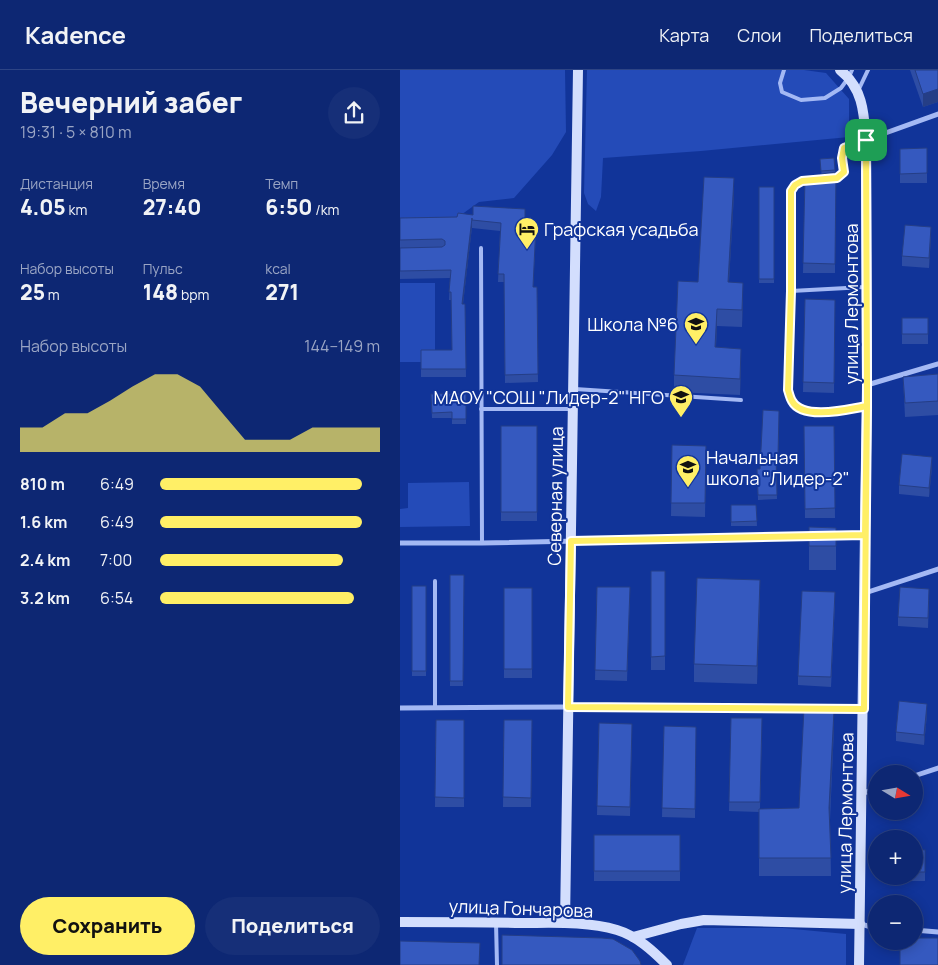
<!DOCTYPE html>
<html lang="ru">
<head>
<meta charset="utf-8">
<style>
	:root { --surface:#0d2773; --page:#162f78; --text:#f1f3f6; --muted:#9aa5c4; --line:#2d4485; --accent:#ffef66 }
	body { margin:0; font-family:Manrope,sans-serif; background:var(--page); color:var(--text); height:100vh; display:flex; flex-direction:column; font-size:19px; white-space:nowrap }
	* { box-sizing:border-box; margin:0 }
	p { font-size:16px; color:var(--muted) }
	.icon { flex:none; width:28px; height:28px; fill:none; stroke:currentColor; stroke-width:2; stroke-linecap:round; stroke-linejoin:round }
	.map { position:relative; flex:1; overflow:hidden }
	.drawer { display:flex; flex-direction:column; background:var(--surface); width:400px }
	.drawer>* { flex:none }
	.needle { width:32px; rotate:101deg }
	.buttons { position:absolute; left:468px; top:695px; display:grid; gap:10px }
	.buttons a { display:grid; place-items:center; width:55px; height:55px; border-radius:50%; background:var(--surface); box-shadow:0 2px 12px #0003,0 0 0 1px var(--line); font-size:25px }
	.pin { position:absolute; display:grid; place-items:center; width:42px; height:42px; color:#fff; margin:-21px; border-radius:10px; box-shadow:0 2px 8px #0006 }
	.round { display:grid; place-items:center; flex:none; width:52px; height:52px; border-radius:26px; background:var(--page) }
	.overview { display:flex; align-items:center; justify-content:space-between; height:85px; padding:0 20px }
	h1 { font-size:28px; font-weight:800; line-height:38px }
	.figures { display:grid; grid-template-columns:repeat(3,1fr); gap:8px; height:85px; padding:5px 20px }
	.figures div { display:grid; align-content:center }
	.figures b { font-size:21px; font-weight:800 }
	.figures small { font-size:14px; font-weight:400 }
	.figures p { font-size:14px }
	.chart { height:140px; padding:10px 20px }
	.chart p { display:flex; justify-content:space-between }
	.chart svg { width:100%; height:90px; margin-top:5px; fill:var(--accent); opacity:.7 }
	.button { display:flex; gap:10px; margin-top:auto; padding:10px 20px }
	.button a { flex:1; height:58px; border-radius:30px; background:var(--accent); color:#111; font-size:20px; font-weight:800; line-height:58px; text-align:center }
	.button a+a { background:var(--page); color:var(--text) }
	ul { padding:0 20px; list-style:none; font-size:16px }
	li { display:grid; grid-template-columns:80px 60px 1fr; align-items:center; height:38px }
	li i { height:12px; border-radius:6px; background:var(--accent) }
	header { display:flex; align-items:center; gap:30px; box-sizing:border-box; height:70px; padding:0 25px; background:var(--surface); border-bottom:1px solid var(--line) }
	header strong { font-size:24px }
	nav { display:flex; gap:28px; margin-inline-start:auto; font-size:18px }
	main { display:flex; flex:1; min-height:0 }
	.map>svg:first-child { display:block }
	.green { fill:#244bb8 }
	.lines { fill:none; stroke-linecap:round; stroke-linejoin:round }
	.lane { stroke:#a4b9f4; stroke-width:4 }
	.street { stroke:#a4b9f4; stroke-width:5 }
	.secondary { stroke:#d3defd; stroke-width:10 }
	.wall { fill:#2e4da4 }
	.shaded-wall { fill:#253e86 }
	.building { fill:#3559bf; stroke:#253e86 }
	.route-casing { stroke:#fff; stroke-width:10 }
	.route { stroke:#ffef66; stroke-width:6 }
	.labels { text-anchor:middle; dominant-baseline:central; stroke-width:4; stroke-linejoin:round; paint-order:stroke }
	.poi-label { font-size:18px; fill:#fff; stroke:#113499; text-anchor:start }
	.street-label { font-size:18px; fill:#fff; stroke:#113499 }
</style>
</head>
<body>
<header>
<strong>Kadence</strong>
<nav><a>Карта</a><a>Слои</a><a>Поделиться</a></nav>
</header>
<main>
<section class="drawer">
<div class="overview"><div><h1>Вечерний забег</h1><p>19:31 · 5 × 810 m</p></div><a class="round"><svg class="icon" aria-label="share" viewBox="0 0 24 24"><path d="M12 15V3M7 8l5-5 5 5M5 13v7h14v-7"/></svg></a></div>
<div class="figures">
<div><p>Дистанция</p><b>4.05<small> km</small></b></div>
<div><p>Время</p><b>27:40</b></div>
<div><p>Темп</p><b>6:50<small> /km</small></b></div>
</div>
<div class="figures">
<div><p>Набор высоты</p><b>25<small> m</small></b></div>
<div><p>Пульс</p><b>148<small> bpm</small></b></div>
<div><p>kcal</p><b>271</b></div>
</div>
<div class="chart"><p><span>Набор высоты</span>144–149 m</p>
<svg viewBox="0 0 160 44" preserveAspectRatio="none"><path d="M0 44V32L10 32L20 25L30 25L40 19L50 12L60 6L70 6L80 12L90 25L100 38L110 38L120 38L130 32L140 32L150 32L160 32V44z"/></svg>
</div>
<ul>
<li><b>810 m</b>6:49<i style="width:92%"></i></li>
<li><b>1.6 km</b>6:49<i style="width:92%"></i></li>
<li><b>2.4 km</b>7:00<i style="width:83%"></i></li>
<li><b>3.2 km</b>6:54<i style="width:88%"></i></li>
</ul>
<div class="button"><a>Сохранить</a><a>Поделиться</a></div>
</section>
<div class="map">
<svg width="538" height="895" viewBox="0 0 538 895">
	<rect width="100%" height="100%" fill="#113499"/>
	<!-- green -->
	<g class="green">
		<path d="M0,0H165L166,62L152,85L114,128L79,132L47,155L0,156Z"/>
		<path d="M187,0H404L426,3L449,29V67L301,81L203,88L201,127L196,141L188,134L184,123Z"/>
		<rect x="0" y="213" width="35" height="79"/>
		<path d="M69,412L70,456L0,457V439L8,438V413Z"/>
		<path d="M297,858H383L446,864V895H283Z"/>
	</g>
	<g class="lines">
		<!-- lane -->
		<g class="lane">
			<path d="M384,0L380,13L382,22L401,30L425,28L441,18L449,7L452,0"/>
			<path d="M458,21L468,0"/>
			<path d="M431,109L437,108L444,102L442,88L444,78L464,71"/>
			<path d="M409,111C400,112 396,114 391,121V221L388,320C389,323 390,328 392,331C403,351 447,339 465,337"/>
			<path d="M81,178L82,473"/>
			<path d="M391,221L465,217"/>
			<path d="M175,319L341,330"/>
			<path d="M81,339H173"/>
			<path d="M35,511V638"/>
			<path d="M96,852L97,895"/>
		</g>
		<!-- street -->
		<g class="street">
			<path d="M466,70L538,44"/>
			<path d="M467,315L538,294"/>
			<path d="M431,465H465"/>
			<path d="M0,473H82L415,466"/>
			<path d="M465,523L538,499"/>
			<path d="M0,638L168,637L464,639"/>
			<path d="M514,706L538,698"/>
			<path d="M460,724L476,719"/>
			<path d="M460,854L476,858"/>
			<path d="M514,860L538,862"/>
		</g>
		<!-- secondary -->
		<g class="secondary">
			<path d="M440,0C463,18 464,43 466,70L467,315L459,895"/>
			<path d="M0,852C41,852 82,852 122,853C153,853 187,851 217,860C237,866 253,881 267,895"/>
			<path d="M165,853L178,0"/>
			<path d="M233,867L281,854L304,850L460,854"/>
		</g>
	</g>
	<!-- wall -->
	<g class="wall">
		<path d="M510,0H538V32L523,37Z"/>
		<path d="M527,78V113H500V79Z"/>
		<path d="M434,88L435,102V203H403L405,108H422L420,89Z"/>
		<rect x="359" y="117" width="15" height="96"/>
		<path d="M334,124L329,212L343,229L342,257L317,256L316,277L341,295L340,325L274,322V305L298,212Z"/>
		<path d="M57,147L125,154L136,162L133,217H137L138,312L105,313L104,212H98L100,161L72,158V157L63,234H65L66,307H21V280H52L51,230H49L50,208L0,209V148Z"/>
		<path d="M531,166L529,198L502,196V186Z"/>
		<path d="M405,229L435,230L434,323L403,322Z"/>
		<rect x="502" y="248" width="26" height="26"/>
		<path d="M538,304V345L505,347L503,307Z"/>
		<path d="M66,323V354H52V348H32L31,324Z"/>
		<path d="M379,341L378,390H376L377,429L358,430L357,399H360Z"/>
		<rect x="101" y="356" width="36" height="95"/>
		<path d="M404,356H434L435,448H405Z"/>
		<path d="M272,375L306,390L305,447L271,446Z"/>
		<path d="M532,397L529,427L499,424V415Z"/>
		<path d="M331,435H356L357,456H331Z"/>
		<path d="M409,457L436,458V500H409Z"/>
		<rect x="251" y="501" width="14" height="99"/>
		<path d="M50,505H64L63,616H50Z"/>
		<rect x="12" y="516" width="14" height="90"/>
		<path d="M197,517H230L227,611L195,610Z"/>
		<rect x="104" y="518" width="28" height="90"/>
		<path d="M360,528L357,614L294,612V594Z"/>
		<path d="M529,528L528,558L498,556V547Z"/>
		<path d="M435,532L431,617L398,615V606Z"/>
		<path d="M527,644L524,675L496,671V662Z"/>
		<path d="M331,648H362L360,739L399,738L434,658L430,750L431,806H359V742L329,741Z"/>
		<path d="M36,650H64V737H35Z"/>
		<path d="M104,650H132L131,737H103Z"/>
		<path d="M199,653L232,654L230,746L197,745Z"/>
		<path d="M264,656L296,657L295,748L262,747Z"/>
		<rect x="194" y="765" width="86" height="46"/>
		<path d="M514,780H525V811H500V806H514Z"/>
	</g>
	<!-- shaded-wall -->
	<g class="shaded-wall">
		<path d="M538,19V32L523,37V24Z"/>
		<path d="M334,108V124L328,229V212Z"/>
		<path d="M72,148V157L62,242V234Z"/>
		<path d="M531,157V166L529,198V188Z"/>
		<path d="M343,213V229L342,257V240Z"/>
		<path d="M317,239V256L315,294V277Z"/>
		<path d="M341,279V295L340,325V309Z"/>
		<path d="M532,387V397L529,427V418Z"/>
		<path d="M360,510V528L357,614V596Z"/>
		<path d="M527,634V644L524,675V665Z"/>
		<path d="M434,640V658L429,756V738Z"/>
	</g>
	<!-- building -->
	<g class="building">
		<path d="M515,0H538V19L523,24Z"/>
		<path d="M527,78V103L500,104V79Z"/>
		<path d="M434,88L435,100L421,101L420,89Z"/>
		<path d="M436,102L435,194L403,193L405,108H422V104Z"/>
		<path d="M304,107L334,108L328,212L343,213L342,240L317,239L315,277L341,279L340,309L274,305L278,211L298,212Z"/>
		<rect x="359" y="117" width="15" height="92"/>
		<path d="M73,136L125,139V154H136L133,217H137L138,304L105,305L104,204H98L101,153L72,150V148L62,234H65L66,299H21V280H52L51,222H49L51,200L0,201V178L42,177L45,175V171L42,169L0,170V148L57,147L58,143L73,145Z"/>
		<path d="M505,155L531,157L529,188L502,186Z"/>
		<path d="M405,229L435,230L434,313L403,312Z"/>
		<rect x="502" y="248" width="26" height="16"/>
		<path d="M538,304V331L505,333L503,307Z"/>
		<path d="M66,323V349H52V342L32,343L31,324Z"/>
		<path d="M363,340L379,341L378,386H376L377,425H358L357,399H360Z"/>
		<rect x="101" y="356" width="36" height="86"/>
		<path d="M404,356H434L435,438L405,439Z"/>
		<path d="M272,375L306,376L305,433H271Z"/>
		<path d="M502,384L532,387L529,418L499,415Z"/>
		<path d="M331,435H356L357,451L331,452Z"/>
		<path d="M409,457L436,458V476H409Z"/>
		<path d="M251,501H265V586L251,587Z"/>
		<path d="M50,505H64L63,611H50Z"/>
		<path d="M297,508L360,510L357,596L294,594Z"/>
		<rect x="12" y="516" width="14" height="85"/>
		<path d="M197,517H230L227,601L195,600Z"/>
		<path d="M500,517L529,519L528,548L498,547Z"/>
		<rect x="104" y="518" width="28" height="81"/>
		<path d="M402,521L435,522L431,607L398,606Z"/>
		<path d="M499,631L527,634L524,665L496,662Z"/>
		<path d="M404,638L434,640L429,738L431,788H359V739L399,738Z"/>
		<path d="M331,648H362L360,732H329Z"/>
		<path d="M36,650H64V728L35,727Z"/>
		<path d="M104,650H132L131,728L103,727Z"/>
		<path d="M199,653L232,654L230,737L197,736Z"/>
		<path d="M264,656L296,657L295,739L262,738Z"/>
		<rect x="194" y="765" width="86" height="36"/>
		<rect x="514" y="780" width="11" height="22"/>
		<path d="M102,865L202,868L213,869L232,880L240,891L241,895H102Z"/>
		<path d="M514,868H538V895H500V871H514Z"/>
		<path d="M0,871L80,873L79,895H0Z"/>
	</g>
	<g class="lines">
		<!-- route casing -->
		<g class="route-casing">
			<path id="route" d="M466,70L467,315V336L465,465L171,471L168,637L464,639L467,336C449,339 403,351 392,331C390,328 389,323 388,320L391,221V121L395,115L402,111L437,108L444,102L442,88L444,78L466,70"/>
		</g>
		<!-- route -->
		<use href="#route" class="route"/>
	</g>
	<!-- icons -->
	<defs>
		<g id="hotel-pin" transform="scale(1.25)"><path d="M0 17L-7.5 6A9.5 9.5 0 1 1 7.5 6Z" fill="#ffef66" stroke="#113499"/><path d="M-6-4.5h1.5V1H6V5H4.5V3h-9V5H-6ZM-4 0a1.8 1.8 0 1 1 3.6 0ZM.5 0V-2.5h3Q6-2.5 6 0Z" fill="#111"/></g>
		<g id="school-pin" transform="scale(1.25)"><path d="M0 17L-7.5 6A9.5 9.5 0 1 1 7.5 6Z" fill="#ffef66" stroke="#113499"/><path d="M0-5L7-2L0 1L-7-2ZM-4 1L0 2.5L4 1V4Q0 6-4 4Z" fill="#111"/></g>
	</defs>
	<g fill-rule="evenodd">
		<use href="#hotel-pin" x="127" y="159"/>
		<use href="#school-pin" x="296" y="254"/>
		<use href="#school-pin" x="281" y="327"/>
		<use href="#school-pin" x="288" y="397"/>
	</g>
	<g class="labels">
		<!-- poi labels -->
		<g class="poi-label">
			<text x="144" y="159">Графская усадьба</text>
			<text x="278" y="254" text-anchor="end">Школа №6</text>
			<text x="264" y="327" text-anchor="end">МАОУ "СОШ "Лидер-2" НГО</text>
			<text x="306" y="387">Начальная<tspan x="306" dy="21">школа "Лидер-2"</tspan></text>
		</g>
		<!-- street labels -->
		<g class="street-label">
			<text transform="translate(451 234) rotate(-90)">улица Лермонтова</text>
			<text transform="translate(155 426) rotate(-89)">Северная улица</text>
			<text transform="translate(445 743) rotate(-89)">улица Лермонтова</text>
			<text transform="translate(121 838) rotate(2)">улица Гончарова</text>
		</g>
	</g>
</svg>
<div class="buttons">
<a><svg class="needle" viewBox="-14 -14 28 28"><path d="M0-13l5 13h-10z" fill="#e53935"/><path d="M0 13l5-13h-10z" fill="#9aa5c4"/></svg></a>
<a>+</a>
<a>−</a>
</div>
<div class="pin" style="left:466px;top:70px;background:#1e9e55"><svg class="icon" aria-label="arrive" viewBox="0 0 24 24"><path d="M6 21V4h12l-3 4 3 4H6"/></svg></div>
</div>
</main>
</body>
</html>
